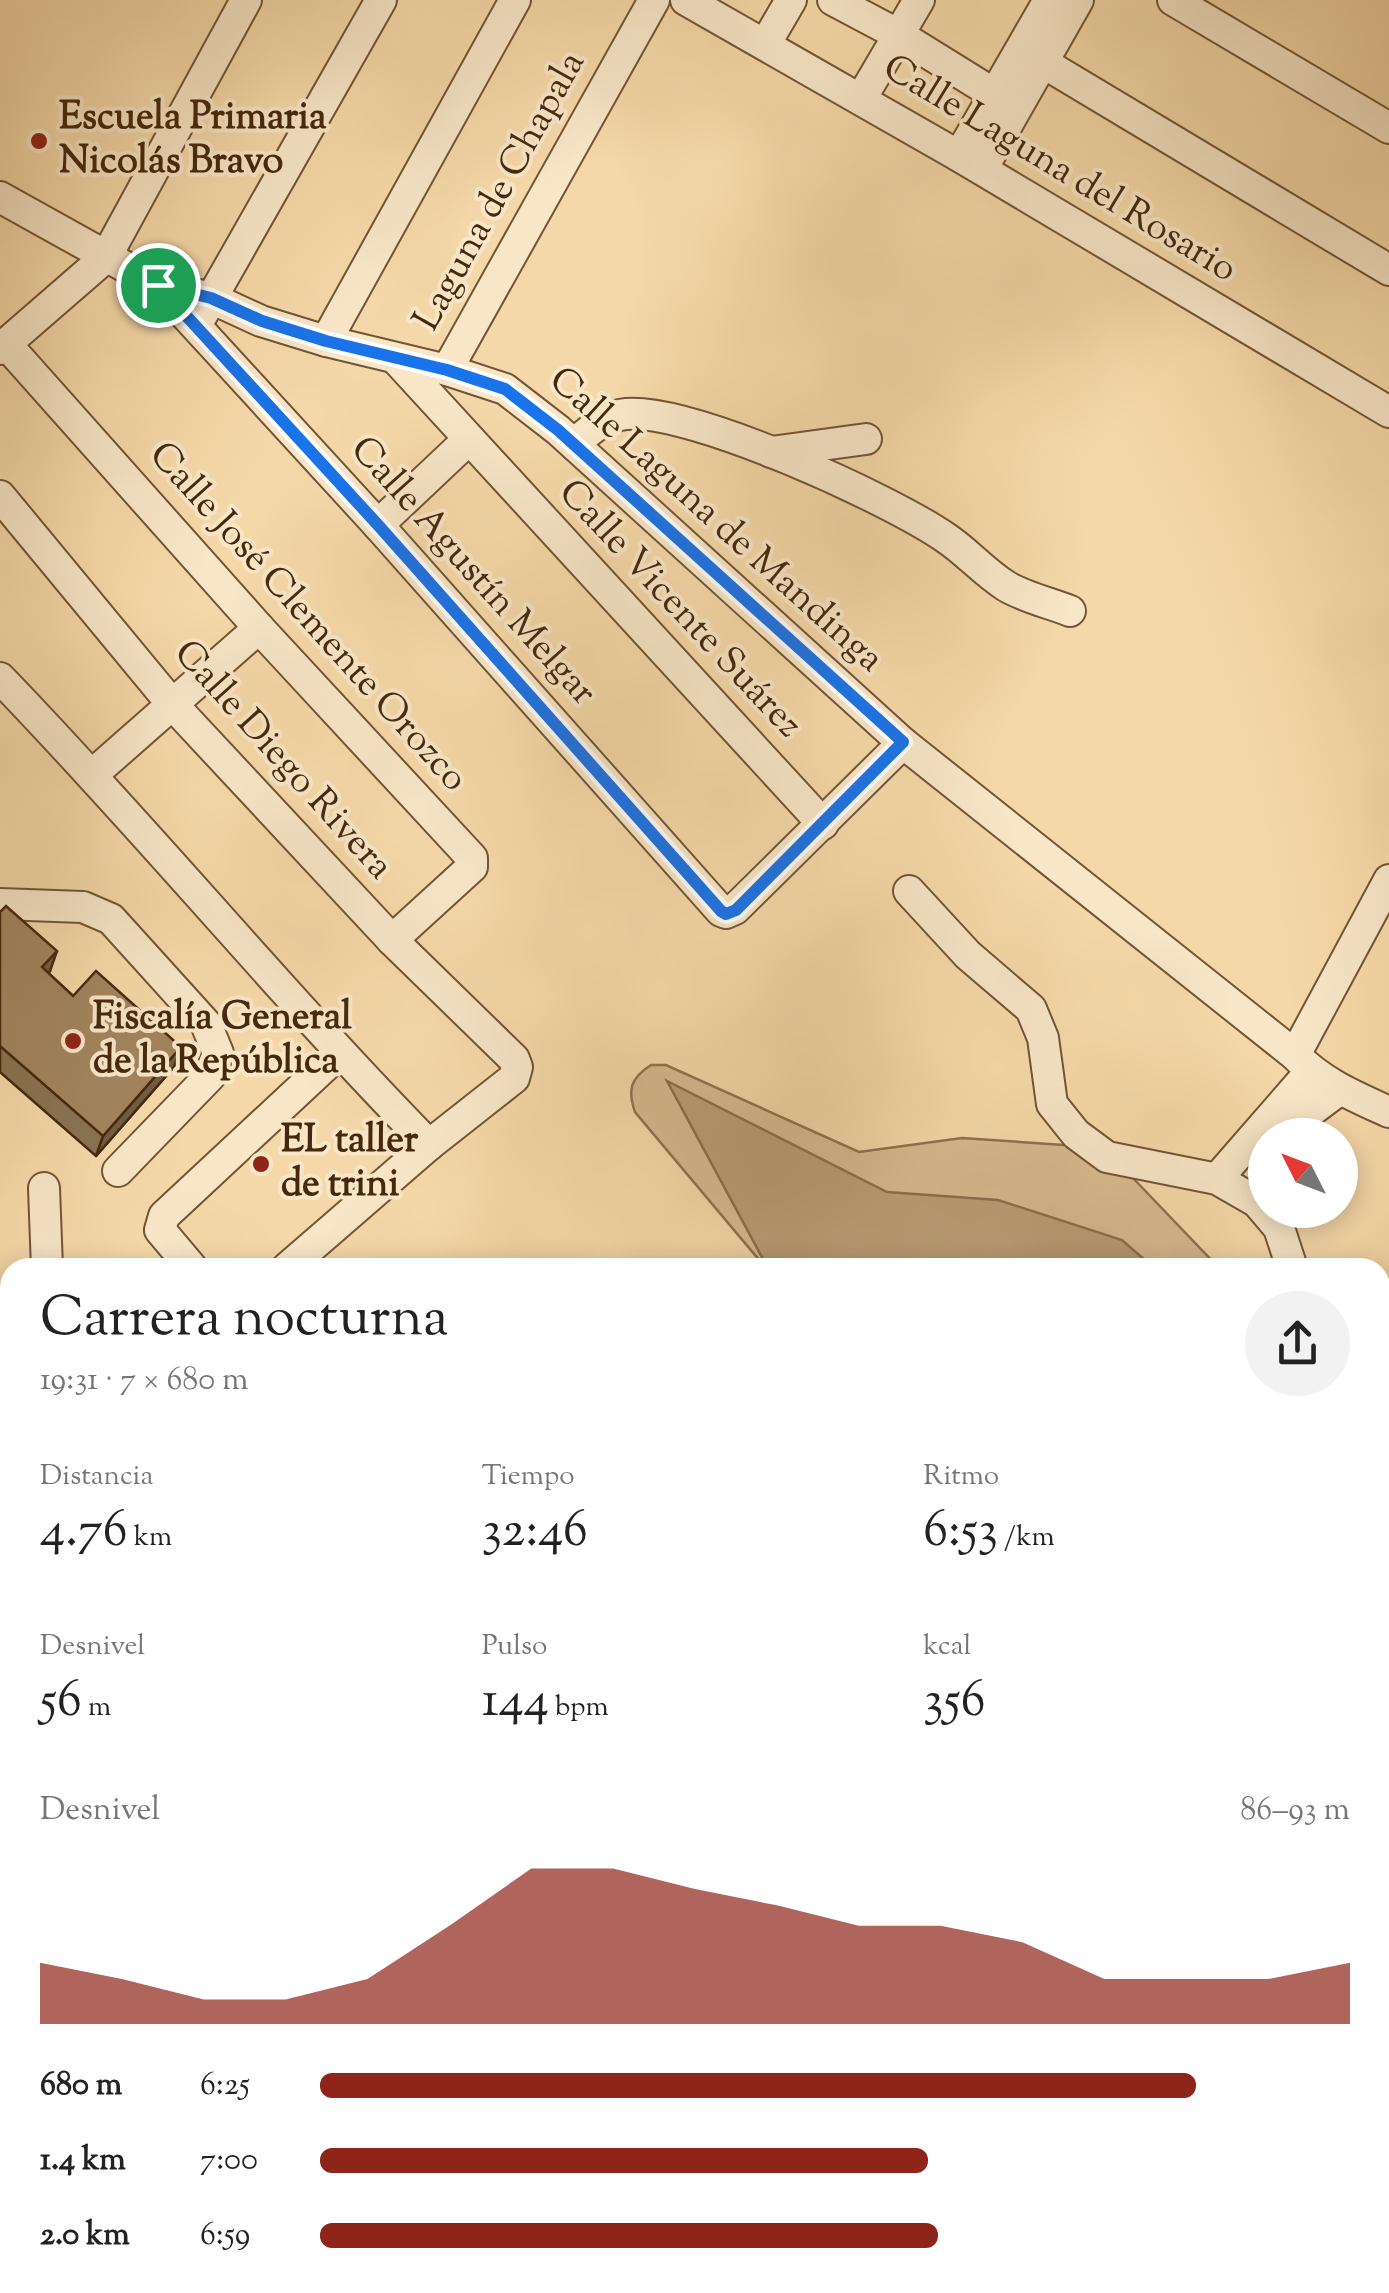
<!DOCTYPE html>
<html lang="es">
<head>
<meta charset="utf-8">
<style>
	:root { --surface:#fff; --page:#f2f2f2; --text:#222; --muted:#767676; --accent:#8f2418 }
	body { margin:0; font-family:"Sorts Mill Goudy",serif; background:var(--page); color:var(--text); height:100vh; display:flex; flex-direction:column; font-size:38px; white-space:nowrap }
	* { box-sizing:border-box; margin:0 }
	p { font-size:32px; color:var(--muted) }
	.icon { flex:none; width:55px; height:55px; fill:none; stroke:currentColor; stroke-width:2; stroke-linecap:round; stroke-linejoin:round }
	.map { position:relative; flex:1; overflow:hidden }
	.details { position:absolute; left:0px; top:1258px; width:1390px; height:1038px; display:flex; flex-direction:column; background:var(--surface); border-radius:30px 30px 0 0; box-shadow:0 5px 25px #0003 }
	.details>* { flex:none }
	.needle { width:65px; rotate:312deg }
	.controls { position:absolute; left:1248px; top:1118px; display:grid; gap:20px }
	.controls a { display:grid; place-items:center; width:110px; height:110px; border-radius:50%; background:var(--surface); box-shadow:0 5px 25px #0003; font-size:50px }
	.pin { position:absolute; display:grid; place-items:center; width:85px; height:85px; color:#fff; margin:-42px; border:5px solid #fff; border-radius:50%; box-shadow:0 2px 10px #0007 }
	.round { display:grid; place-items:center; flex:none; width:105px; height:105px; border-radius:52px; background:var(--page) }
	.headline { display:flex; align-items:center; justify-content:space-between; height:170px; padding:0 40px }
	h1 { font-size:55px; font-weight:600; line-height:75px }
	.figures { display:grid; grid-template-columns:repeat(3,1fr); gap:15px; height:170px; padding:10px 40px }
	.figures div { display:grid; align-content:center }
	.figures b { font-size:50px; font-weight:600 }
	.figures small { font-size:28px; font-weight:400 }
	.figures p { font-size:28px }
	.chart { height:280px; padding:20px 40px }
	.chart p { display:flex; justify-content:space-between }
	.chart svg { width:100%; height:180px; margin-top:10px; fill:var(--accent); opacity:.7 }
	ul { padding:0 40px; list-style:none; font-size:32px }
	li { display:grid; grid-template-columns:160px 120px 1fr; align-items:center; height:75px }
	li i { height:25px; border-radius:12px; background:var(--accent) }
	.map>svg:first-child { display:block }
	.green { fill:#d7ba8e; stroke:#8e724e; stroke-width:2.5 }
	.water { fill:#ba9c74; stroke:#8c6e4b; stroke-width:2.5 }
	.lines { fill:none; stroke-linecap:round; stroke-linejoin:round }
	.minor-casing { stroke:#725534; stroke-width:34 }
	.minor { stroke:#f8e6c7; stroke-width:30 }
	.wall { fill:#8a7251; stroke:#46290d; stroke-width:2.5 }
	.shaded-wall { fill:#715c42; stroke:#46290d; stroke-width:2.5 }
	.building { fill:#a1845e; stroke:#46290d; stroke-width:2.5 }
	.route-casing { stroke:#fff; stroke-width:20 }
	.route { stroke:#1a73e8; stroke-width:12 }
	.poi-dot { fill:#8f2418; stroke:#f8e6c7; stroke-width:4 }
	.labels { text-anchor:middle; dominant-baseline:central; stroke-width:8; stroke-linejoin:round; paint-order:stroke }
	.poi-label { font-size:38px; font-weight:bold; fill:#46290d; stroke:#f8e6c7; text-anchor:start }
	.street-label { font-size:38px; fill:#46290d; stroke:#f8e6c7 }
</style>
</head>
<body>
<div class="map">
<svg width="1389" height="2293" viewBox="0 0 1389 2293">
	<rect width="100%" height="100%" fill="#f5d8a9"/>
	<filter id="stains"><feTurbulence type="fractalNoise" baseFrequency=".002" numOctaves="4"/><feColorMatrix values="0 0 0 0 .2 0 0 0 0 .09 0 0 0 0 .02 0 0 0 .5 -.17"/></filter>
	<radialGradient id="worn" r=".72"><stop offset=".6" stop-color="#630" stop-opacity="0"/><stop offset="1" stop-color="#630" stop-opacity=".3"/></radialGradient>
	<!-- green -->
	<path class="green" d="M651,1065H666L859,1152L962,1138L1093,1147L1109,1153L1218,1267H765L635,1112C627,1089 631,1078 651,1065Z"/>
	<!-- water -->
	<path class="water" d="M667,1081L887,1192L998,1200L1122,1240L1153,1267H771L764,1261Z"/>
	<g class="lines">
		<!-- minor casing -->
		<g class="minor-casing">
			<g id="minor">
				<path d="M686,0L959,156L1389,412"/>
				<path d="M833,0L899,35L1015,107"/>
				<path d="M1173,0L1389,128"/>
				<path d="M766,43L791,0"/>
				<path d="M1042,62L1389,270"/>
				<path d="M861,99L919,0"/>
				<path d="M959,156L1049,0"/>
				<path d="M982,169L1078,0"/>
				<path d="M0,197L158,285L211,298L261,321L326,341L447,370L505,389L558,430L903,743L1295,1055C1322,1083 1354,1096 1389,1112"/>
				<path d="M158,285L378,525L721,911L726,913L735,909L903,743"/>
				<path d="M202,315L381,0"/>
				<path d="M326,341L515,0"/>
				<path d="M6,344L259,628L472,858V867L392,940"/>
				<path d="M0,349L106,257L246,0"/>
				<path d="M397,360L823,824"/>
				<path d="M447,370L654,0"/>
				<path d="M574,444C589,431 605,416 626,414C691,408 890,499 946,538C967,552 984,572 1006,586C1024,597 1050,603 1070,611"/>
				<path d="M771,452L866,439"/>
				<path d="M0,496L172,704L392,940L514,1059L517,1067L514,1078L429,1145L287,1268"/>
				<path d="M378,525L468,440"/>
				<path d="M0,678C147,830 281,994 429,1145"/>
				<path d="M93,774L259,628"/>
				<path d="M909,891L968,955L1031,1009L1043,1038L1052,1104L1076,1134L1107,1157L1217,1179L1257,1202L1279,1228L1292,1268"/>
				<path d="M0,904L83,907L111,919L206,1024L218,1053L210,1076L118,1171"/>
				<path d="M1295,1055L1389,880"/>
				<path d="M1287,1135L1292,1125L1339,1090"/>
				<path d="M1217,1179L1311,1071"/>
				<path d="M44,1188L47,1268"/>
				<path d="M192,1268L160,1230L164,1216L339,1053"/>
				<path d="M0,1341L10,1340"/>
				<path d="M1380,1499L1389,1483"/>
				<path d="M0,1706H10"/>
				<path d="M1380,1871L1389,1885"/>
				<path d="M0,1899L10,1902"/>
				<path d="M1380,1942L1389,1937"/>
				<path d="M1380,1996L1389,1998"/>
				<path d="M0,2081L10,2083"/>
				<path d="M1380,2137L1389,2140"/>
				<path d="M1380,2284L1389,2287"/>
				<path d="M67,2285L69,2293"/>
				<path d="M781,2285L812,2293"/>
				<path d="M192,2293V2285"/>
				<path d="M329,2293L331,2285"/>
				<path d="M481,2293L484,2285"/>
				<path d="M628,2293L631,2285"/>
				<path d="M1094,2293L1096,2285"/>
			</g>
		</g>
		<!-- minor -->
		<use href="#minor" class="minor"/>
	</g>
	<!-- wall -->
	<path class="wall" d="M0,912L50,971L48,973L73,996L174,1067L96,1156L0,1072Z"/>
	<!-- shaded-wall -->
	<g class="shaded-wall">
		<path d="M57,951L50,971L35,987L42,967Z"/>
		<path d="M181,1047L174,1067L96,1156L103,1136Z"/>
	</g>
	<!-- building -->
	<path class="building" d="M6,906L57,951L42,967L73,996L96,971L181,1047L103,1136L0,1046V912Z"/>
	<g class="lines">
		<!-- route casing -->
		<g class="route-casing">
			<path id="route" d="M158,285L211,298L262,321L326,341L447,370L505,389L558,430L903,742L736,910L726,914L721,911L378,525Z"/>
		</g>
		<!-- route -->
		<use href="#route" class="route"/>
	</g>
	<!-- markers -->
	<g class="poi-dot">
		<circle cx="39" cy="141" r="10"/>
		<circle cx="73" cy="1041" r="10"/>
		<circle cx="261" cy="1164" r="10"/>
	</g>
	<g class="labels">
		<!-- poi labels -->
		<g class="poi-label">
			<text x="59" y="119">Escuela Primaria<tspan x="59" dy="44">Nicolás Bravo</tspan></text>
			<text x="93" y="1019">Fiscalía General<tspan x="93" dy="44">de la República</tspan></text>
			<text x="281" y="1142">EL taller<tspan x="281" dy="44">de trini</tspan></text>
		</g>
		<!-- street labels -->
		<g class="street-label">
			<text transform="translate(1059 170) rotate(31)">Calle Laguna del Rosario</text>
			<text transform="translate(501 192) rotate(-61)">Laguna de Chapala</text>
			<text transform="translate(715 521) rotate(42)">Calle Laguna de Mandinga</text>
			<text transform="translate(472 572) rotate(48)">Calle Agustín Melgar</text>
			<text transform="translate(679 610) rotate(47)">Calle Vicente Suárez</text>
			<text transform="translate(307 618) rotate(48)">Calle José Clemente Orozco</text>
			<text transform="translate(282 761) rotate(48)">Calle Diego Rivera</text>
		</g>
	</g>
	<rect width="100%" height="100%" filter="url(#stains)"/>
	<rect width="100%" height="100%" fill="url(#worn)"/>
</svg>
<div class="controls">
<a><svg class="needle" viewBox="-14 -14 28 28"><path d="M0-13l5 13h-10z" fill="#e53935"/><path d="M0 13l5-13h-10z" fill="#767676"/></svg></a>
</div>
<div class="pin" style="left:158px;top:285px;background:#1e9e55"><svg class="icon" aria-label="arrive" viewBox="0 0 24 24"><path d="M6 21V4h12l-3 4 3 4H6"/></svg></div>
<section class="details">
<div class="headline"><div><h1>Carrera nocturna</h1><p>19:31 · 7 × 680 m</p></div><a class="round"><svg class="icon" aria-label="share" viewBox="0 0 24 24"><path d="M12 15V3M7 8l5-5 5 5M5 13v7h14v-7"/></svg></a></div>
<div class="figures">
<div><p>Distancia</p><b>4.76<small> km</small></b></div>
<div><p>Tiempo</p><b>32:46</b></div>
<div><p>Ritmo</p><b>6:53<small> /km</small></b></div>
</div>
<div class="figures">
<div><p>Desnivel</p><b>56<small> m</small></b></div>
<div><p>Pulso</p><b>144<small> bpm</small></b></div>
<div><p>kcal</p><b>356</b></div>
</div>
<div class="chart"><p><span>Desnivel</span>86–93 m</p>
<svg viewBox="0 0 160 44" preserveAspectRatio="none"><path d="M0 44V29L10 33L20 38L30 38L40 33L50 20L60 6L70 6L80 11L90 15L100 20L110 20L120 24L130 33L140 33L150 33L160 29V44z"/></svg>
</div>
<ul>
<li><b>680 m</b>6:25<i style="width:85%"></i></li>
<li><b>1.4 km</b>7:00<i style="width:59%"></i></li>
<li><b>2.0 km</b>6:59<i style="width:60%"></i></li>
</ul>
</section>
</div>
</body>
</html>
